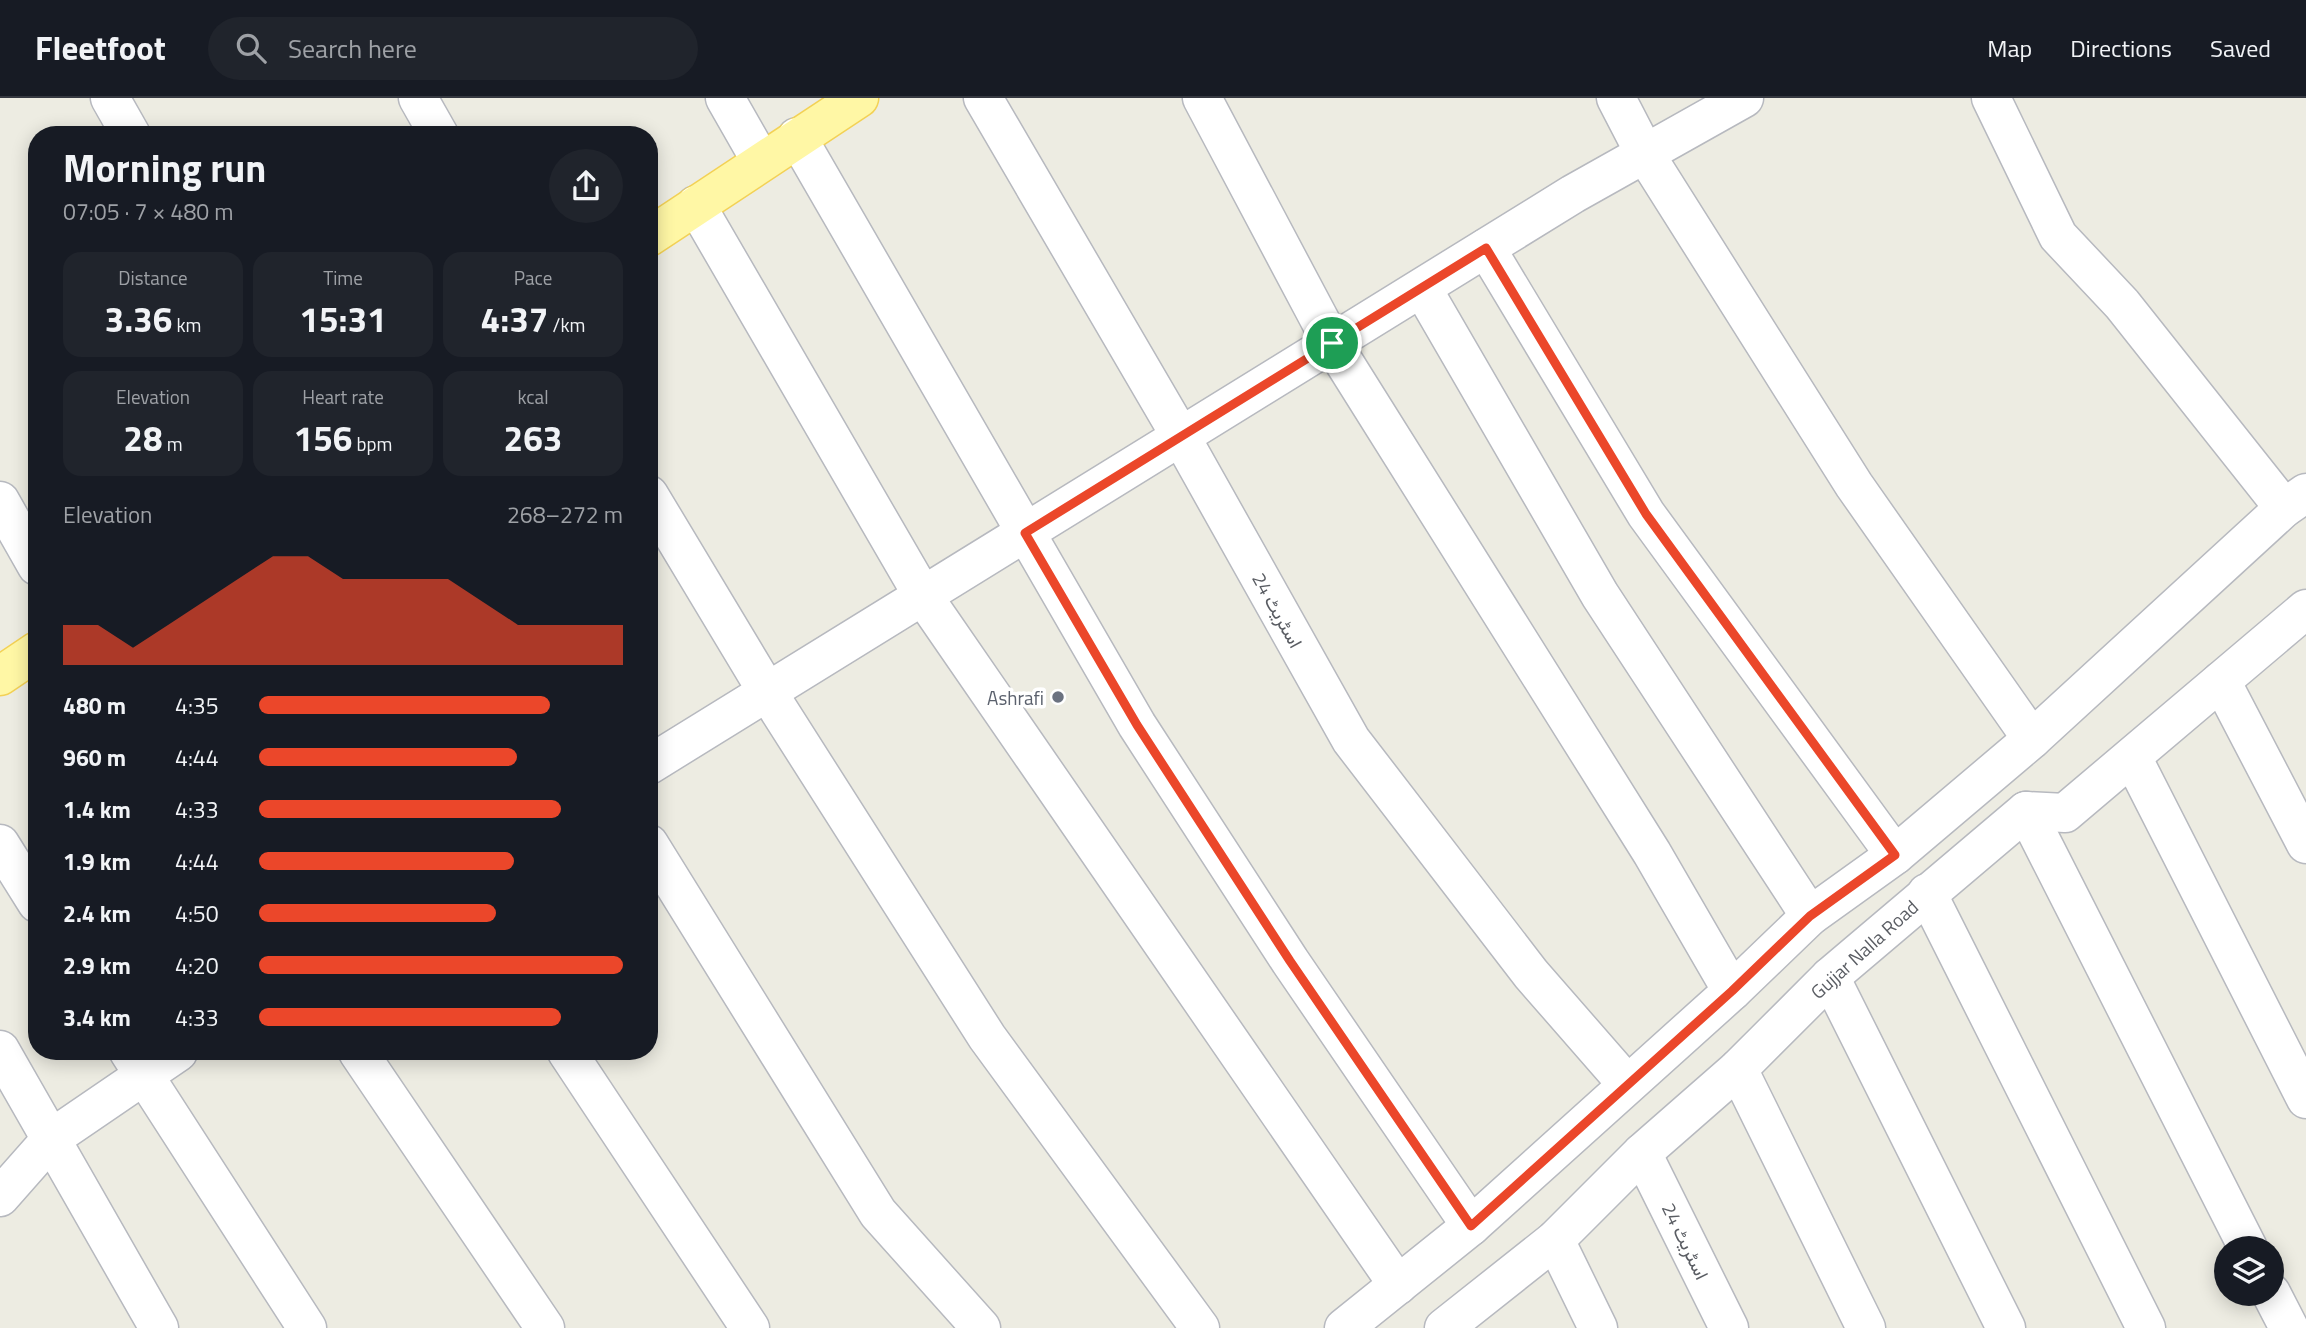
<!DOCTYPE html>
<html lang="en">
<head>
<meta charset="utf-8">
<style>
	:root { --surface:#171b24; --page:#20242c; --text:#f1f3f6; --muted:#9ea1a6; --line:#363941; --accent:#eb472a }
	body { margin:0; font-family:"Titillium Web",Vazirmatn,sans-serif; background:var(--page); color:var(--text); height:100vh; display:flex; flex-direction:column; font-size:26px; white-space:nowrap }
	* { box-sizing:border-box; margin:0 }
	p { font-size:23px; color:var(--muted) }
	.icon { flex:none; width:38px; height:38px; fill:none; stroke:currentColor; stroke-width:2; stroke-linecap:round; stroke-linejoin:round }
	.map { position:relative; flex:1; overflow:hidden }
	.sheet { position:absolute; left:28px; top:28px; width:630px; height:934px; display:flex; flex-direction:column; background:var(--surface); border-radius:28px; box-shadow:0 4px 18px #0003 }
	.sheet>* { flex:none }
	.tools { position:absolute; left:2214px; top:1138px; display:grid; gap:14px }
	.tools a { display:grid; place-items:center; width:70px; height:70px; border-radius:50%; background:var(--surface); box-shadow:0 4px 18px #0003; font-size:35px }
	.pin { position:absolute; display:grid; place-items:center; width:60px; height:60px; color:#fff; margin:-30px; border:4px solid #fff; border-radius:50%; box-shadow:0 2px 7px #0007 }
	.round { display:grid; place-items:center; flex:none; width:74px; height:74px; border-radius:37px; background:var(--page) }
	.headline { display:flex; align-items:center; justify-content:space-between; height:119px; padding:0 35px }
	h1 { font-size:38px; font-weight:700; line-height:52px }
	.figures { display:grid; grid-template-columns:repeat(3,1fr); gap:10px; height:119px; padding:7px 35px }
	.figures div { display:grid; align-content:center; border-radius:18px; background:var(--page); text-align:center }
	.figures b { font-size:35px; font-weight:700 }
	.figures small { font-size:19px; font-weight:400 }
	.figures p { font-size:19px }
	.chart { height:196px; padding:14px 35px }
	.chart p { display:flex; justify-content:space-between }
	.chart svg { width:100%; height:126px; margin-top:7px; fill:var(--accent); opacity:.7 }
	ul { padding:0 35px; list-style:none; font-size:23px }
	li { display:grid; grid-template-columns:112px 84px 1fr; align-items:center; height:52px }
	li i { height:18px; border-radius:9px; background:var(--accent) }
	header { display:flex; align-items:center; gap:42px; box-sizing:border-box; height:98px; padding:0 35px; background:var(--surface); border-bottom:2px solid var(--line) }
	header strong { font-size:33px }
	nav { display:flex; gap:38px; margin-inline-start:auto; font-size:24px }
	.search { width:490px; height:63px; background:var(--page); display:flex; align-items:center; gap:18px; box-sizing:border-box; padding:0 24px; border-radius:38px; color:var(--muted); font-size:26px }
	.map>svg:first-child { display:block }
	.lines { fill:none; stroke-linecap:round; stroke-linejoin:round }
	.minor-casing { stroke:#b7b9bf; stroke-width:41 }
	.major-casing { stroke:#f3d155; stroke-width:41 }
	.minor { stroke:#fff; stroke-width:38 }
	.major { stroke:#fff7a5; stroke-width:38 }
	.route-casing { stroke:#fff; stroke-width:14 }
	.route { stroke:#eb472a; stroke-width:9 }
	.worship-dot { fill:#6b7280; stroke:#fff; stroke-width:2.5 }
	.labels { text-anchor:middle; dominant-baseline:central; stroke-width:7; stroke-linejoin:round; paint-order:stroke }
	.street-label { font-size:19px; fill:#5a5d63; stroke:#fff }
	.worship-label { font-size:19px; fill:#5b616d; stroke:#fff; text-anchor:end }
</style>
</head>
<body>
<header>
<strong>Fleetfoot</strong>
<div class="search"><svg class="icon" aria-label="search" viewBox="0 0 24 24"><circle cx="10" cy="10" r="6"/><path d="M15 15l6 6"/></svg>Search here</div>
<nav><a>Map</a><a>Directions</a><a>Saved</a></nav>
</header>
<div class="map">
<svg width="2306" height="1230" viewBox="0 0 2306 1230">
	<rect width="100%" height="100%" fill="#edece2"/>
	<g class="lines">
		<!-- minor casing -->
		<g class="minor-casing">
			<g id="minor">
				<path d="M110,0L131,37"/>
				<path d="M418,0L439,37"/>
				<path d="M725,0L761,63"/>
				<path d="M983,0L1181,339L1351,642L1531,876L1627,986"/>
				<path d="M1202,0L1332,245L1652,755L1732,893"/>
				<path d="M1616,0L1645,56L1854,387L2032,641"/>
				<path d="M1991,0L2058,138L2122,206L2284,410"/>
				<path d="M797,39L1137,627L1290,863L1471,1128"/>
				<path d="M696,107L923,498L1398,1187"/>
				<path d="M1486,150L1646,416L1895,757"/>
				<path d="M1422,190L1600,497L1810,818"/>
				<path d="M649,397L768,595L987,939L1200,1230"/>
				<path d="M0,403L37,468"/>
				<path d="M2221,583L2306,746"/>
				<path d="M2132,659L2306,1001"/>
				<path d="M649,667L1573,96L1744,0"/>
				<path d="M2026,713L2248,1150"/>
				<path d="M0,746L37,805"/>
				<path d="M649,746L878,1115L981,1230"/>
				<path d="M1927,795L2146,1230"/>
				<path d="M1830,879L2006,1230"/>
				<path d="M0,952L159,1230"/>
				<path d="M129,954L307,1230"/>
				<path d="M358,954L545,1230"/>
				<path d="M567,954L750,1230"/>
				<path d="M1738,971L1866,1230"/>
				<path d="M1642,1055L1729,1230"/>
				<path d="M0,1099L52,1040L178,954"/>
				<path d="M1555,1142L1598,1230"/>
				<path d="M2271,1195L2289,1230"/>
				<path d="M1344,1230L1471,1128L1732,893L1810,818L1895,757L2032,641L2284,410L2306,395"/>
				<path d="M1444,1230L1555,1142L1642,1055L1738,971L1830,879L2026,713L2065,715L2306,511"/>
			</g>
		</g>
		<!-- major casing -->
		<g class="major-casing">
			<g id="major">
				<path d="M649,139L859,0"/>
				<path d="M0,578L37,553"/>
			</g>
		</g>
		<!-- minor -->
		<use href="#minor" class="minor"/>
		<!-- major -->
		<use href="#major" class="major"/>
	</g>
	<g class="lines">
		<!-- route casing -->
		<g class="route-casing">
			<path id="route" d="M1486,150L1646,416L1895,757L1810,818L1732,893L1471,1128L1290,863L1137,627L1025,435Z"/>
		</g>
		<!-- route -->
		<use href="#route" class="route"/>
	</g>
	<!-- markers -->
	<circle class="worship-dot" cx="1058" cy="599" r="7"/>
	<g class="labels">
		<!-- street labels -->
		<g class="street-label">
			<text transform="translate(1278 512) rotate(61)">اسٹریٹ 24</text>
			<text transform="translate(1864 851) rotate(-42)">Gujjar Nalla Road</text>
			<text transform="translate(1686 1143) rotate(64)">اسٹریٹ 24</text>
		</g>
		<!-- worship labels -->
		<g class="worship-label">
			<text x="1044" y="599">Ashrafi</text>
		</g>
	</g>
</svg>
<div class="tools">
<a><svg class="icon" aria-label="layers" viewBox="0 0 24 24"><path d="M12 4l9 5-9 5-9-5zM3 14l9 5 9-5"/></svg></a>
</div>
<div class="pin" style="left:1332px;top:245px;background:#1e9e55"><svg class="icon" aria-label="arrive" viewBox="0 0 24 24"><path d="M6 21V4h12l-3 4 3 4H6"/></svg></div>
<section class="sheet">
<div class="headline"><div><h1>Morning run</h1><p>07:05 · 7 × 480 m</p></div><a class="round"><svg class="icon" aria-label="share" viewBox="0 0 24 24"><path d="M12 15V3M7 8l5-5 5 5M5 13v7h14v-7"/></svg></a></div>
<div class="figures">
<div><p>Distance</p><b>3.36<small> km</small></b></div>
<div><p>Time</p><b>15:31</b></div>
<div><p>Pace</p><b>4:37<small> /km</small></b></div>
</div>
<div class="figures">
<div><p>Elevation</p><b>28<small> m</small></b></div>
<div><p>Heart rate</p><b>156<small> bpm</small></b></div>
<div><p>kcal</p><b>263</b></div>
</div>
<div class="chart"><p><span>Elevation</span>268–272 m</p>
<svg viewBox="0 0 160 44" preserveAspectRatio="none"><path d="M0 44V30L10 30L20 38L30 30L40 22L50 14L60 6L70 6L80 14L90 14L100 14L110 14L120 22L130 30L140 30L150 30L160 30V44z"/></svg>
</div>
<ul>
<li><b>480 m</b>4:35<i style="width:80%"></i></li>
<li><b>960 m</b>4:44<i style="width:71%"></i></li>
<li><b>1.4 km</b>4:33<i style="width:83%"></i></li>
<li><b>1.9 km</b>4:44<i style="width:70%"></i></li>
<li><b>2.4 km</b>4:50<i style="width:65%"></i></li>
<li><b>2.9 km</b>4:20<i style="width:100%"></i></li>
<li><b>3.4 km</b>4:33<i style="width:83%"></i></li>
</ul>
</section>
</div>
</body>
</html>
